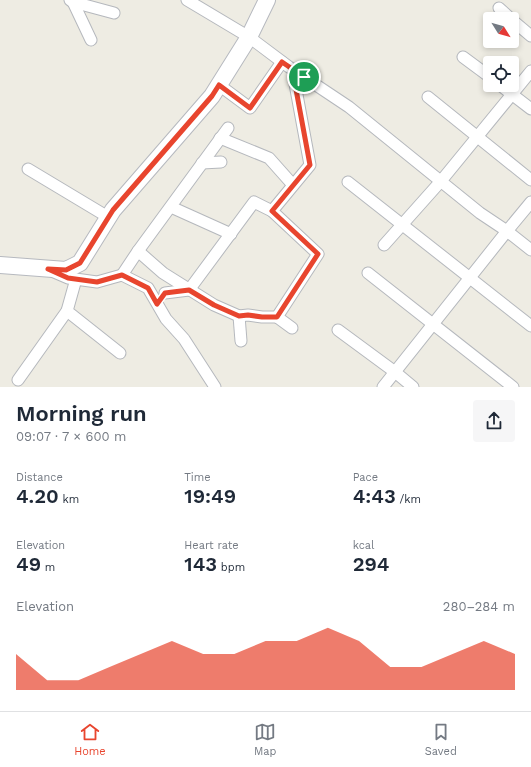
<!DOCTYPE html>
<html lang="en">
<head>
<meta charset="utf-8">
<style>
	:root { --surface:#fff; --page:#f6f6f7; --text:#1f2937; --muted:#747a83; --line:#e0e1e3; --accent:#e8452e }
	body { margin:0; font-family:"Work Sans",sans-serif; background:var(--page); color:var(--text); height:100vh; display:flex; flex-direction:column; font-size:15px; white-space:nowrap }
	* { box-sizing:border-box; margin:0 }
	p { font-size:13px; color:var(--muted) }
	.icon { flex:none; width:22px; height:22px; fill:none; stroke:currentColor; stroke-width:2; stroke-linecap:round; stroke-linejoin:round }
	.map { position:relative; height:387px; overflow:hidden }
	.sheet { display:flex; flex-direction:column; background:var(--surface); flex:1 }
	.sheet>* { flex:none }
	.needle { width:26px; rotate:127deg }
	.buttons { position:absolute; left:483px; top:12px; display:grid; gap:8px }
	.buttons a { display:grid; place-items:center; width:36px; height:36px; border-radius:4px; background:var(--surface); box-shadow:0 2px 6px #0003; font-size:20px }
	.pin { position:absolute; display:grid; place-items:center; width:34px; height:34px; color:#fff; margin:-17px; border:2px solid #fff; border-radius:50%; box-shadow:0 1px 4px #0007 }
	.round { display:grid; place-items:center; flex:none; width:42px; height:42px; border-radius:4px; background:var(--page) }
	.overview { display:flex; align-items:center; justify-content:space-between; height:68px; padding:0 16px }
	h1 { font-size:22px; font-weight:600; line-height:30px }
	.figures { display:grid; grid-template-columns:repeat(3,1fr); gap:6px; height:68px; padding:4px 16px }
	.figures div { display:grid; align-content:center }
	.figures b { font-size:20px; font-weight:600 }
	.figures small { font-size:11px; font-weight:400 }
	.figures p { font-size:11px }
	.chart { height:112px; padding:8px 16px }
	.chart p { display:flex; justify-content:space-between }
	.chart svg { width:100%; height:72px; margin-top:4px; fill:var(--accent); opacity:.7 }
	.menu { display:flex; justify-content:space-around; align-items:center; height:56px; border-top:1px solid var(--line); background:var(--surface); font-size:11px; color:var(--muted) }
	.menu a { display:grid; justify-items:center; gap:2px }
	.menu .current { color:var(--accent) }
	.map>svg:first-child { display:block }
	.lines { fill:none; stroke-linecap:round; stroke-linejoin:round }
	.street-casing { stroke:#b5b8bd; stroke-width:13 }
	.secondary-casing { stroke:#b6b9bf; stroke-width:18 }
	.street { stroke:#fff; stroke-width:11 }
	.secondary { stroke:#fff; stroke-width:16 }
	.route-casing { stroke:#fff; stroke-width:8 }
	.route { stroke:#e8452e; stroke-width:5 }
</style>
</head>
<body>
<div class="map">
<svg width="531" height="387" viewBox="0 0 531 387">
	<rect width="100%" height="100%" fill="#eeece3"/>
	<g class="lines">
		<!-- street casing -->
		<g class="street-casing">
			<g id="street">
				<path d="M70,0L73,2L114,13"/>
				<path d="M187,0L249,37L289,67L349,107L480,213L507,231L531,250"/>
				<path d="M73,2L91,40"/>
				<path d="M499,8L511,19"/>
				<path d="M512,20L531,36"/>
				<path d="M463,57L490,77"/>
				<path d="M219,85L250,108L282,62"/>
				<path d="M500,85L531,109"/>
				<path d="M428,97L531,180"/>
				<path d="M220,138L269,158L293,185"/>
				<path d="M202,163L221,162"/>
				<path d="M28,169L108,217"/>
				<path d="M348,182L531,326"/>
				<path d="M171,207L231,234"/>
				<path d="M384,245L441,181L531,71"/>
				<path d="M138,251L163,273L214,305L239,316L248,315L262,317H277L318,254L272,211L310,165L295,84L304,77"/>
				<path d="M54,272L68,278L97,282L122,275L148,288L166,319L184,339L215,387"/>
				<path d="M368,273L513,387"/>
				<path d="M122,275L138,251L228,128"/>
				<path d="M76,279L67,311L120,353"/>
				<path d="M165,293L189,290L254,202L272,211"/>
				<path d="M239,316L241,341"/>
				<path d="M277,317L292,328"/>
				<path d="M338,330L395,372L413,387"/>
				<path d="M18,380L67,311"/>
				<path d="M383,387L507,231L531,202"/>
			</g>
		</g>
		<!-- secondary casing -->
		<g class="secondary-casing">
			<path id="secondary" d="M0,265L66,270L80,263L113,210L212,96L249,37L267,0"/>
		</g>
		<!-- street -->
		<use href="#street" class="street"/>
		<!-- secondary -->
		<use href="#secondary" class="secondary"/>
	</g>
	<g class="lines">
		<!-- route casing -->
		<g class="route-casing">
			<path id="route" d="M282,62L304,77L295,84L310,165L272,211L318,254L277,317H262L248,315L239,316L214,305L189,290L165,293L157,304L148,288L122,275L97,282L68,278L48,269L66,270L80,263L113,210L212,96L219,85L250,108Z"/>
		</g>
		<!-- route -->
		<use href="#route" class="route"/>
	</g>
</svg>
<div class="buttons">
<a><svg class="needle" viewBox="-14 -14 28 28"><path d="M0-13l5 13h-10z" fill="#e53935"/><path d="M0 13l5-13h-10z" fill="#747a83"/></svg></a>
<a><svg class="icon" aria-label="locate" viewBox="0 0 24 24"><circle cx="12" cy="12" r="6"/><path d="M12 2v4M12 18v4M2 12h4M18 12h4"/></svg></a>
</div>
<div class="pin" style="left:304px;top:77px;background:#1e9e55"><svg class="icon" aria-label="arrive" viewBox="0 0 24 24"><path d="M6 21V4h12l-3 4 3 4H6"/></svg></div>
</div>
<section class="sheet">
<div class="overview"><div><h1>Morning run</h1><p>09:07 · 7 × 600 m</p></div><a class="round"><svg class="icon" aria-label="share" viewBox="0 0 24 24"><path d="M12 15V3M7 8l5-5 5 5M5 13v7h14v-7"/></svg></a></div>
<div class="figures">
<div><p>Distance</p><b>4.20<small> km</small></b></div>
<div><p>Time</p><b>19:49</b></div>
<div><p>Pace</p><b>4:43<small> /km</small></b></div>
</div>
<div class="figures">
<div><p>Elevation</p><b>49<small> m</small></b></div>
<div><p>Heart rate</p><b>143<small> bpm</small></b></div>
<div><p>kcal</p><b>294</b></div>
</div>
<div class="chart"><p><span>Elevation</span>280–284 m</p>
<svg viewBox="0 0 160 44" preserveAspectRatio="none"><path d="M0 44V22L10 38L20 38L30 30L40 22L50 14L60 22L70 22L80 14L90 14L100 6L110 14L120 30L130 30L140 22L150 14L160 22V44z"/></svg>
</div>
</section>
<nav class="menu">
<a class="current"><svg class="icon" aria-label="home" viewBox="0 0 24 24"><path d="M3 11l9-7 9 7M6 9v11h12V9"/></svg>Home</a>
<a><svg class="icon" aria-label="map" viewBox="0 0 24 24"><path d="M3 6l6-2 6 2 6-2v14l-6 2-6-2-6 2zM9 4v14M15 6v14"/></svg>Map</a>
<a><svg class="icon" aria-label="saved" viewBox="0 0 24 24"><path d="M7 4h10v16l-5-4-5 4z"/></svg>Saved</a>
</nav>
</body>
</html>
